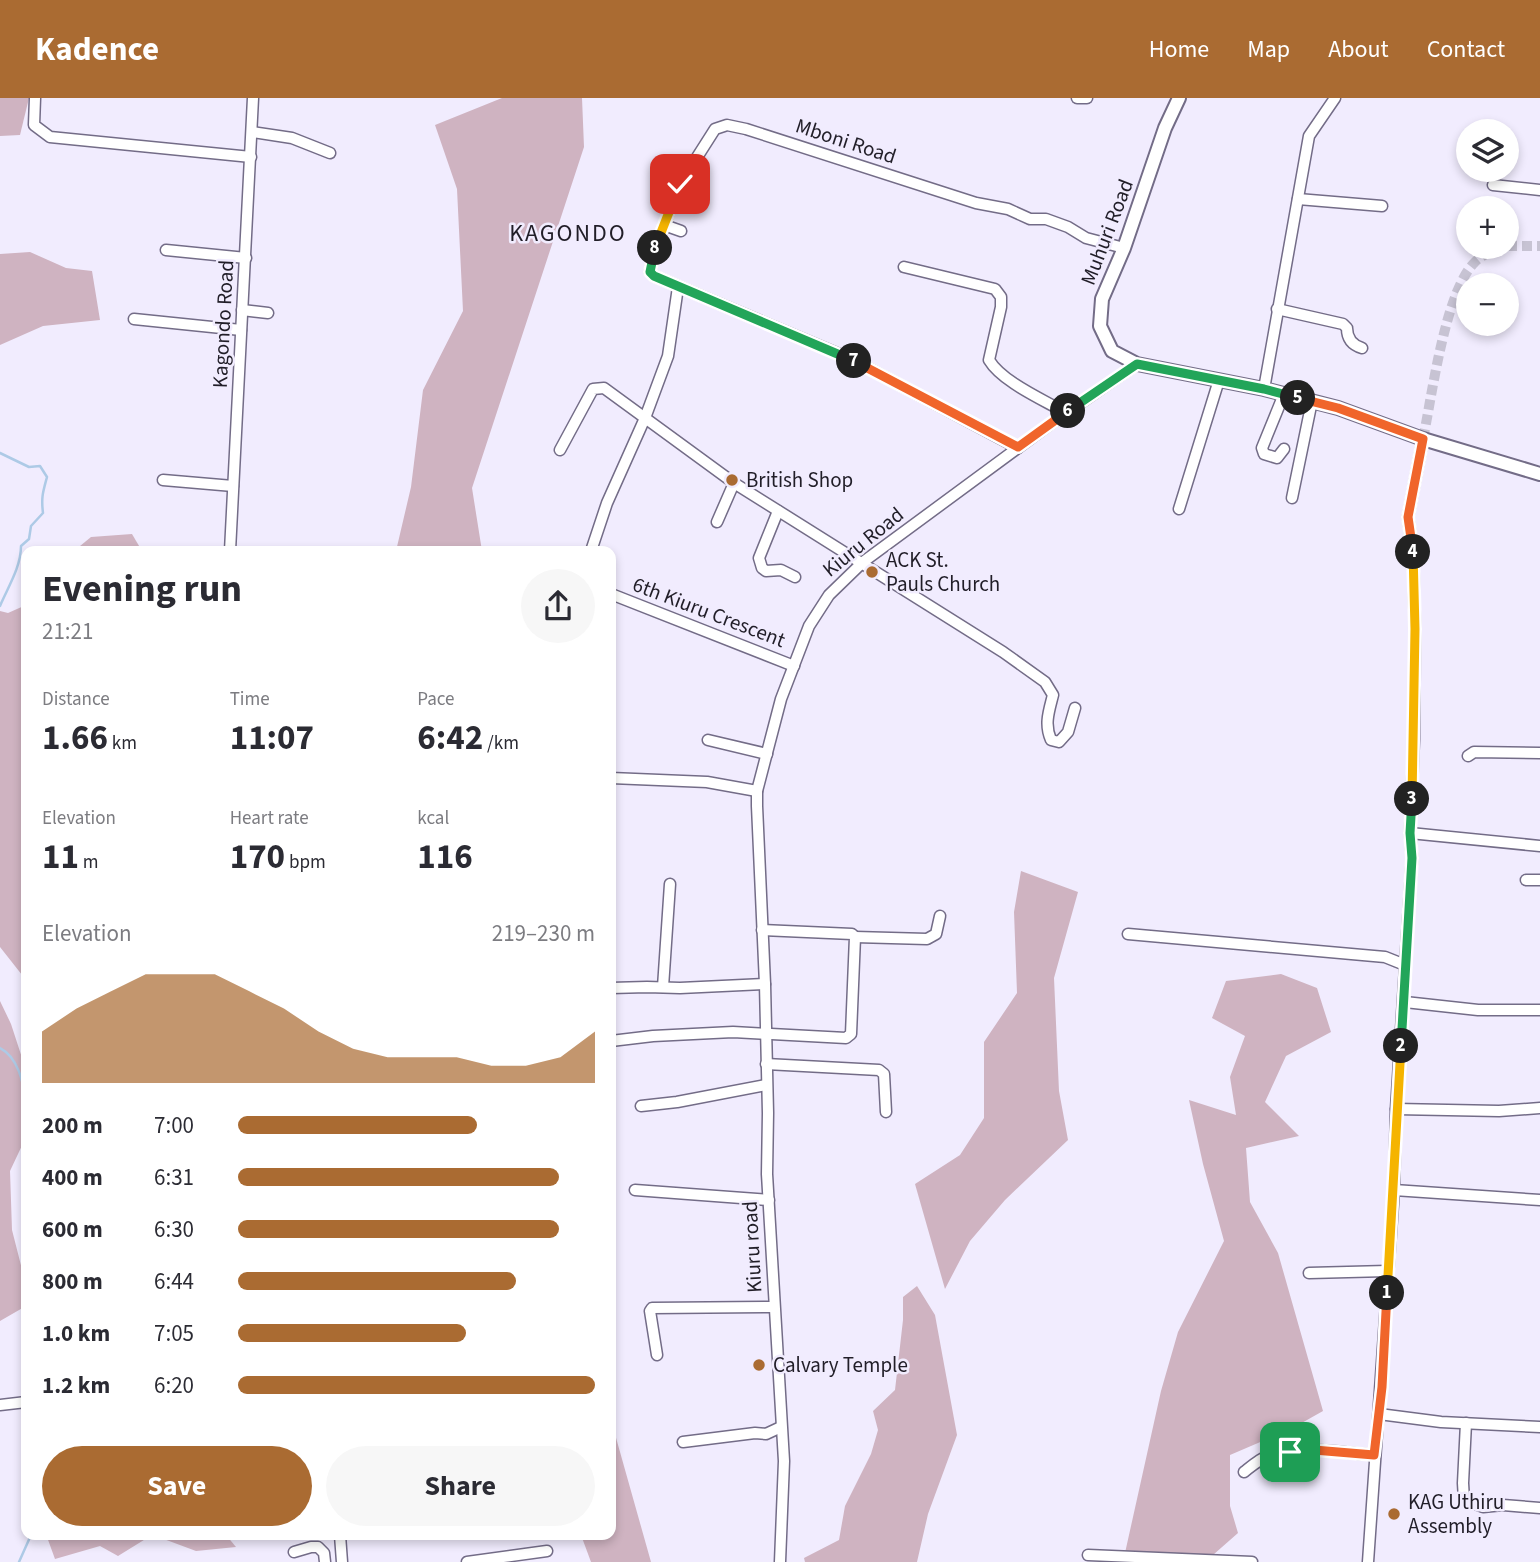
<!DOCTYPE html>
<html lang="en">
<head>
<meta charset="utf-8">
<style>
	:root { --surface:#fff; --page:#f7f7f7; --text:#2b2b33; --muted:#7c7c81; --accent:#aa6b32 }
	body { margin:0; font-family:"Source Sans 3",sans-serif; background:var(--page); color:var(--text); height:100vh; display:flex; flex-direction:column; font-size:26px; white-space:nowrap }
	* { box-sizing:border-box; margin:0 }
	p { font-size:23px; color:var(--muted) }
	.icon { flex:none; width:38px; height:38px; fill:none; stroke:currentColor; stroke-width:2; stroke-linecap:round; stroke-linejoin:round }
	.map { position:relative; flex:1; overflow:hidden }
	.sheet { position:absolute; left:21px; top:448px; width:595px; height:994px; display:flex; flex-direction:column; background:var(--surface); border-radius:14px; box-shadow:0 4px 10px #0003 }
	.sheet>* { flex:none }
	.controls { position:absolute; left:1456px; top:21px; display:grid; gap:14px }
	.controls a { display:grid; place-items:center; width:63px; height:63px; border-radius:50%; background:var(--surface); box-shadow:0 4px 10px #0003; font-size:35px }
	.pin { position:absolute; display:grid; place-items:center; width:60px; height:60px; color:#fff; margin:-30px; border-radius:14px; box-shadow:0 4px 10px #0006 }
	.km { position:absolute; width:35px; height:35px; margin:-18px; border-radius:50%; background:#222; color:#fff; font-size:19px; line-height:35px; text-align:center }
	.round { display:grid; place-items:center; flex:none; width:74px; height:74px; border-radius:37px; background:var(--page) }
	.summary { display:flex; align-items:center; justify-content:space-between; height:119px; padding:0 21px }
	h1 { font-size:38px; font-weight:700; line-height:52px }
	.stats { display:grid; grid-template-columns:repeat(3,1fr); gap:10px; height:119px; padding:7px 21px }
	.stats div { display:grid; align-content:center }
	.stats b { font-size:35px; font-weight:700 }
	.stats small { font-size:19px; font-weight:400 }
	.stats p { font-size:19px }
	.chart { height:196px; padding:14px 21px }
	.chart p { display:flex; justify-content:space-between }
	.chart svg { width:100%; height:126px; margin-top:7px; fill:var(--accent); opacity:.7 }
	.primary-button { display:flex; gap:14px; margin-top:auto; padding:14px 21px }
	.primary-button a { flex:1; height:80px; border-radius:42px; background:var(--accent); color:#fff; font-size:28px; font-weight:700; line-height:80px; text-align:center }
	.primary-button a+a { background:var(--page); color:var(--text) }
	ul { padding:0 21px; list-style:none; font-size:23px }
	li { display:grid; grid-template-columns:112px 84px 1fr; align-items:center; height:52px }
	li i { height:18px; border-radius:9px; background:var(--accent) }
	header { display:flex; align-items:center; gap:42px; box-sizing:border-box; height:98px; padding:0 35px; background:var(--accent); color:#fff }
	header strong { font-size:33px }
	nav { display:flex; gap:38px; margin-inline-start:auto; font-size:24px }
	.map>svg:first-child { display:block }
	.green { fill:#cfb3c1 }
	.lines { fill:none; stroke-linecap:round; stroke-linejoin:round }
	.stream { stroke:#adcae6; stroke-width:2.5 }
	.minor-tunnel { stroke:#c7c3d3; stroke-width:10; stroke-dasharray:10 5; stroke-linecap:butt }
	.minor-casing { stroke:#736c87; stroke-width:13 }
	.major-casing { stroke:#736c87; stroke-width:16 }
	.minor { stroke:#fff; stroke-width:10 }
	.major { stroke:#fff; stroke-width:12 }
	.split-1-casing { stroke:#fff; stroke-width:14 }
	.split-2-casing { stroke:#fff; stroke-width:14 }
	.split-3-casing { stroke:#fff; stroke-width:14 }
	.split-4-casing { stroke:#fff; stroke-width:14 }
	.split-5-casing { stroke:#fff; stroke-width:14 }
	.split-6-casing { stroke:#fff; stroke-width:14 }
	.split-7-casing { stroke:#fff; stroke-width:14 }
	.split-8-casing { stroke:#fff; stroke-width:14 }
	.split-9-casing { stroke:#fff; stroke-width:14 }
	.split-1 { stroke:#f0652b; stroke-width:9 }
	.split-2 { stroke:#f5b400; stroke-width:9 }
	.split-3 { stroke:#22a559; stroke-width:9 }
	.split-4 { stroke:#f5b400; stroke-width:9 }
	.split-5 { stroke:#f0652b; stroke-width:9 }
	.split-6 { stroke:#22a559; stroke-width:9 }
	.split-7 { stroke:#f0652b; stroke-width:9 }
	.split-8 { stroke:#22a559; stroke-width:9 }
	.split-9 { stroke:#f5b400; stroke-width:9 }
	.poi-dot { fill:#aa6b32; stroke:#f1ecfe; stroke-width:2.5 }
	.labels { text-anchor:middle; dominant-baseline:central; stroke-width:5; stroke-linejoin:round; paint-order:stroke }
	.street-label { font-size:21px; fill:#211e28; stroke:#f1ecfe }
	.poi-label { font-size:21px; fill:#211e28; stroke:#f1ecfe; text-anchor:start }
	.quarter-label { font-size:24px; letter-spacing:2px; fill:#211e28; stroke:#f1ecfe }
</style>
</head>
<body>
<header>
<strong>Kadence</strong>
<nav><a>Home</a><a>Map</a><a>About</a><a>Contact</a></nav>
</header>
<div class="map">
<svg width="1540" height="1464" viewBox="0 0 1540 1464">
	<rect width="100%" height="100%" fill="#f1ecfe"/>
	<!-- green -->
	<g class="green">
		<path d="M0,0H29L20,37L0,38Z"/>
		<path d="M502,0H582L584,49L472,390L482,453H396L411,389L423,292L463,213L457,91L435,27Z"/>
		<path d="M30,154L66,170L92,173L100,222L43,228L0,247V156Z"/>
		<path d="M132,436L142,453H74L91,439Z"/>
		<path d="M26,507V882L0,849V513L8,515Z"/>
		<path d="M1021,773L1078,794L1054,880L1059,993L1068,1042L1005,1102L970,1143L945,1191L915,1086L960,1057L984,1020V944L1017,895L1014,814Z"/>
		<path d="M1281,876L1317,890L1331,934L1286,958L1265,1004L1299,1038L1246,1050L1250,1104L1278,1155L1323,1313L1291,1331L1230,1357V1408L1238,1435L1205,1464H1123L1161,1293L1178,1234L1224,1143L1203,1066L1189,1002L1236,1017L1230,979L1245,938L1212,920L1226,883Z"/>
		<path d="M0,903L11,926L26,972V1039L10,1073L12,1132L26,1187V1208L0,1223Z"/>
		<path d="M917,1188L935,1217L957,1337L928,1416L917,1464H805L804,1460L839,1442L845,1408L871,1356L878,1332L873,1313L895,1292L903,1222V1199Z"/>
		<path d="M611,1322L651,1464H591L581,1437H611Z"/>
		<path d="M37,1437H152L118,1458L100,1448L55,1461L47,1439Z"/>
		<path d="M153,1437H226L236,1449L196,1453Z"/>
	</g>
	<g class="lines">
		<!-- stream -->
		<g class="stream">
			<path d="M0,355L29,369L40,368L47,379C43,394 41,399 43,415L31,428L29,441L21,448C21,469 8,489 0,508"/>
			<path d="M0,950C18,959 23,984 26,1002"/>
			<path d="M19,1464L31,1437"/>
		</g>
		<!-- minor-tunnel -->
		<g class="minor-tunnel">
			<path d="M1507,148H1540"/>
			<path d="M1423,341C1432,298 1445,193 1475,164C1483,156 1494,152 1504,149"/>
		</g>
		<!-- minor casing -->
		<g class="minor-casing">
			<g id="minor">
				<path d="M35,0L34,27L50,39L251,59"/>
				<path d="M1077,0H1087"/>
				<path d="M252,34L292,40L330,55"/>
				<path d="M1493,87L1540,92"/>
				<path d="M1298,101L1382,108"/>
				<path d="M664,127L681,133"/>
				<path d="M166,152L246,160"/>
				<path d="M904,169L995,191L1001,199V209L989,262C1002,284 1044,302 1066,315"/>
				<path d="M1277,211L1343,226L1347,230C1347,240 1352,247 1362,250"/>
				<path d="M242,212L268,215"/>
				<path d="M134,221L241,232"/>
				<path d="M1264,291L1309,38L1335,0"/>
				<path d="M1284,296L1262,350L1264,356L1277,360L1284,351"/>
				<path d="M1018,350L851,261L654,178L650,174L655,151L680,86L715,31L727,27L746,31L976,105L1008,111L1030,121H1046L1068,129L1086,140L1124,150"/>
				<path d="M560,352L593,291L604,290L734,385L1003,554L1045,584L1053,597C1049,613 1044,626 1051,642L1059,644L1068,634L1075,610"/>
				<path d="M163,382L233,388"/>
				<path d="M1292,400L1312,303"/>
				<path d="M1179,411L1219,282"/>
				<path d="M778,413L759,460L762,470L766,473L781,472L795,479"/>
				<path d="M717,424L734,385"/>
				<path d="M230,453L253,0"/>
				<path d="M591,453L607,405L645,320L668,258L678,189"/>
				<path d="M611,496L794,568"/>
				<path d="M708,642L767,656"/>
				<path d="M1468,658L1474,654L1540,655"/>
				<path d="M611,680L707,684L757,693"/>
				<path d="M1410,735L1540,748"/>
				<path d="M1526,782H1540"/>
				<path d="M1128,836L1385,859L1405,867"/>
				<path d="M855,839L927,841L936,836L940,818"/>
				<path d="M663,889L670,786"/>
				<path d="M611,890L647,889L680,890L765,886"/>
				<path d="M1405,904L1478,912H1540"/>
				<path d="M611,943L653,938L733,934L846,940L851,936L855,839L852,836L762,832"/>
				<path d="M766,966L879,972L884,976L886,1014"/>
				<path d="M641,1008L677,1004L766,987"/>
				<path d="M1396,1011L1499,1013L1540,1010"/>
				<path d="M635,1092L769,1102"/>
				<path d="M1394,1092L1540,1102"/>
				<path d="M1309,1175L1387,1173"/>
				<path d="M657,1257L650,1213L652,1210L774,1209"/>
				<path d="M0,1307L26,1304"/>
				<path d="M1379,1316L1441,1324L1540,1329"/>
				<path d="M1466,1325L1463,1385L1464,1402L1483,1409L1503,1407L1540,1410"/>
				<path d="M683,1344L755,1335L766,1336L781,1329"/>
				<path d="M1244,1374C1253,1367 1262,1359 1273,1356C1301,1347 1344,1355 1374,1357"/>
				<path d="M340,1437L342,1464"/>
				<path d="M294,1454L311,1449H318L324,1455L325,1464"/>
				<path d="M1088,1457L1252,1464"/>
				<path d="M467,1464L547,1453"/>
				<path d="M780,1464L784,1363L767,1076L768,1015L765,886L757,708V693L781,601L809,528L829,497L863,464L1049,327L1137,266"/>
				<path d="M1368,1464L1394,1092L1396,1011L1412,760L1410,735L1414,641L1415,531L1413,454L1408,419L1423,341"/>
			</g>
		</g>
		<!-- major casing -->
		<g class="major-casing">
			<path id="major" d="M1179,0L1165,30L1124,150L1102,201L1100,228L1112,253L1137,266L1264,291L1338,310L1423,341L1540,376"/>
		</g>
		<!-- minor -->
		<use href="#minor" class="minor"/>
		<!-- major -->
		<use href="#major" class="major"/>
	</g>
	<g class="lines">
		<!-- split-1 casing -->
		<g class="split-1-casing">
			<path id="split-1" d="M1290,1354L1302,1351L1374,1357L1382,1289L1387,1195"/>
		</g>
		<!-- split-2 casing -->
		<g class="split-2-casing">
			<path id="split-2" d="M1387,1195L1401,948"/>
		</g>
		<!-- split-3 casing -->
		<g class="split-3-casing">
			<path id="split-3" d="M1401,948L1412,760L1410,735L1412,701"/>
		</g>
		<!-- split-4 casing -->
		<g class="split-4-casing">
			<path id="split-4" d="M1412,701L1415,531L1413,454"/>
		</g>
		<!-- split-5 casing -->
		<g class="split-5-casing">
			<path id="split-5" d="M1298,300L1338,310L1423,341L1408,419L1413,454"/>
		</g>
		<!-- split-6 casing -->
		<g class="split-6-casing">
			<path id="split-6" d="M1068,313L1137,266L1264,291L1298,300"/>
		</g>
		<!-- split-7 casing -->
		<g class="split-7-casing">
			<path id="split-7" d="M854,263L1018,349L1068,313"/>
		</g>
		<!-- split-8 casing -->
		<g class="split-8-casing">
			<path id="split-8" d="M655,150L650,174L654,178L854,263"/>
		</g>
		<!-- split-9 casing -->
		<g class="split-9-casing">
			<path id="split-9" d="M655,150L680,86"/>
		</g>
		<!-- split-1 -->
		<use href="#split-1" class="split-1"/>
		<!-- split-2 -->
		<use href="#split-2" class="split-2"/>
		<!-- split-3 -->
		<use href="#split-3" class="split-3"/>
		<!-- split-4 -->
		<use href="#split-4" class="split-4"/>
		<!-- split-5 -->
		<use href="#split-5" class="split-5"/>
		<!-- split-6 -->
		<use href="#split-6" class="split-6"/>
		<!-- split-7 -->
		<use href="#split-7" class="split-7"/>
		<!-- split-8 -->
		<use href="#split-8" class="split-8"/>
		<!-- split-9 -->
		<use href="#split-9" class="split-9"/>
	</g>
	<!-- markers -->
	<g class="poi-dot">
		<circle cx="732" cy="382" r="7"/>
		<circle cx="872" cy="474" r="7"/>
		<circle cx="759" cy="1267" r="7"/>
		<circle cx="1394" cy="1416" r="7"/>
	</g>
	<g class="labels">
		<!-- street labels -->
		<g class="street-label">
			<text transform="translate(846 43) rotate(18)">Mboni Road</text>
			<text transform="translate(1107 134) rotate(-69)">Muhuri Road</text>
			<text transform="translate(223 226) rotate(-87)">Kagondo Road</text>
			<text transform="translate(863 444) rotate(-39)">Kiuru Road</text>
			<text transform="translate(709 514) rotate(21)">6th Kiuru Crescent</text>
			<text transform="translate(752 1149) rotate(-93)">Kiuru road</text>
		</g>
		<!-- poi labels -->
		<g class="poi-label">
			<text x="746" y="382">British Shop</text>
			<text x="886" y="462">ACK St.<tspan x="886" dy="24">Pauls Church</tspan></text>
			<text x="773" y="1267">Calvary Temple</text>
			<text x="1408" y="1404">KAG Uthiru<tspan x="1408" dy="24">Assembly</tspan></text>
		</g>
		<!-- quarter labels -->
		<g class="quarter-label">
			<text x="568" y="135">KAGONDO</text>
		</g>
	</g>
</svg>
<div class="controls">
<a><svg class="icon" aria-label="layers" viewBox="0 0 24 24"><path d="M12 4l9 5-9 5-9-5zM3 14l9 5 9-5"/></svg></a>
<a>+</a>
<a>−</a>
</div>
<div class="pin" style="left:1290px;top:1354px;background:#1e9e55"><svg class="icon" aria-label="arrive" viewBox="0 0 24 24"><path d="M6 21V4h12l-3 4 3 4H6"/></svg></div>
<div class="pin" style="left:680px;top:86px;background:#d93025"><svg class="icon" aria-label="check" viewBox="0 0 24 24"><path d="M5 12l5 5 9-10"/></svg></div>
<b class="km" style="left:1387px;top:1195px">1</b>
<b class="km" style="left:1401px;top:948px">2</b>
<b class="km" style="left:1412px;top:701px">3</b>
<b class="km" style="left:1413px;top:454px">4</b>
<b class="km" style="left:1298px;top:300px">5</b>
<b class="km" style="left:1068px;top:313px">6</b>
<b class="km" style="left:854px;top:263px">7</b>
<b class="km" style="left:655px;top:150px">8</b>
<section class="sheet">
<div class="summary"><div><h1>Evening run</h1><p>21:21</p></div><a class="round"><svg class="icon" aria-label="share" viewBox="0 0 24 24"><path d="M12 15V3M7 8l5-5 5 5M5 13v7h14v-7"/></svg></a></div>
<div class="stats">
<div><p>Distance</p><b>1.66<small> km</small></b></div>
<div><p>Time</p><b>11:07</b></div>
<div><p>Pace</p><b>6:42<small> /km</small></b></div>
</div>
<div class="stats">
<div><p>Elevation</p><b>11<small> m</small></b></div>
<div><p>Heart rate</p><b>170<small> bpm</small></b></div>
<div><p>kcal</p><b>116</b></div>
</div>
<div class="chart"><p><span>Elevation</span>219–230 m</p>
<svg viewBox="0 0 160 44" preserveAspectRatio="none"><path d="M0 44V26L10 18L20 12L30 6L40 6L50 6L60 12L70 18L80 26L90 32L100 35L110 35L120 35L130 38L140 38L150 35L160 26V44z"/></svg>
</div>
<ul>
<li><b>200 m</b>7:00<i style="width:67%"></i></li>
<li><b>400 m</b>6:31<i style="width:90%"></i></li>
<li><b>600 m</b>6:30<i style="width:90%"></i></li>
<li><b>800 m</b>6:44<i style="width:78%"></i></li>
<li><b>1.0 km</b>7:05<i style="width:64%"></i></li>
<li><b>1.2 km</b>6:20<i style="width:100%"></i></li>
</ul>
<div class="primary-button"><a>Save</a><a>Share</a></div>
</section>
</div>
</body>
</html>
